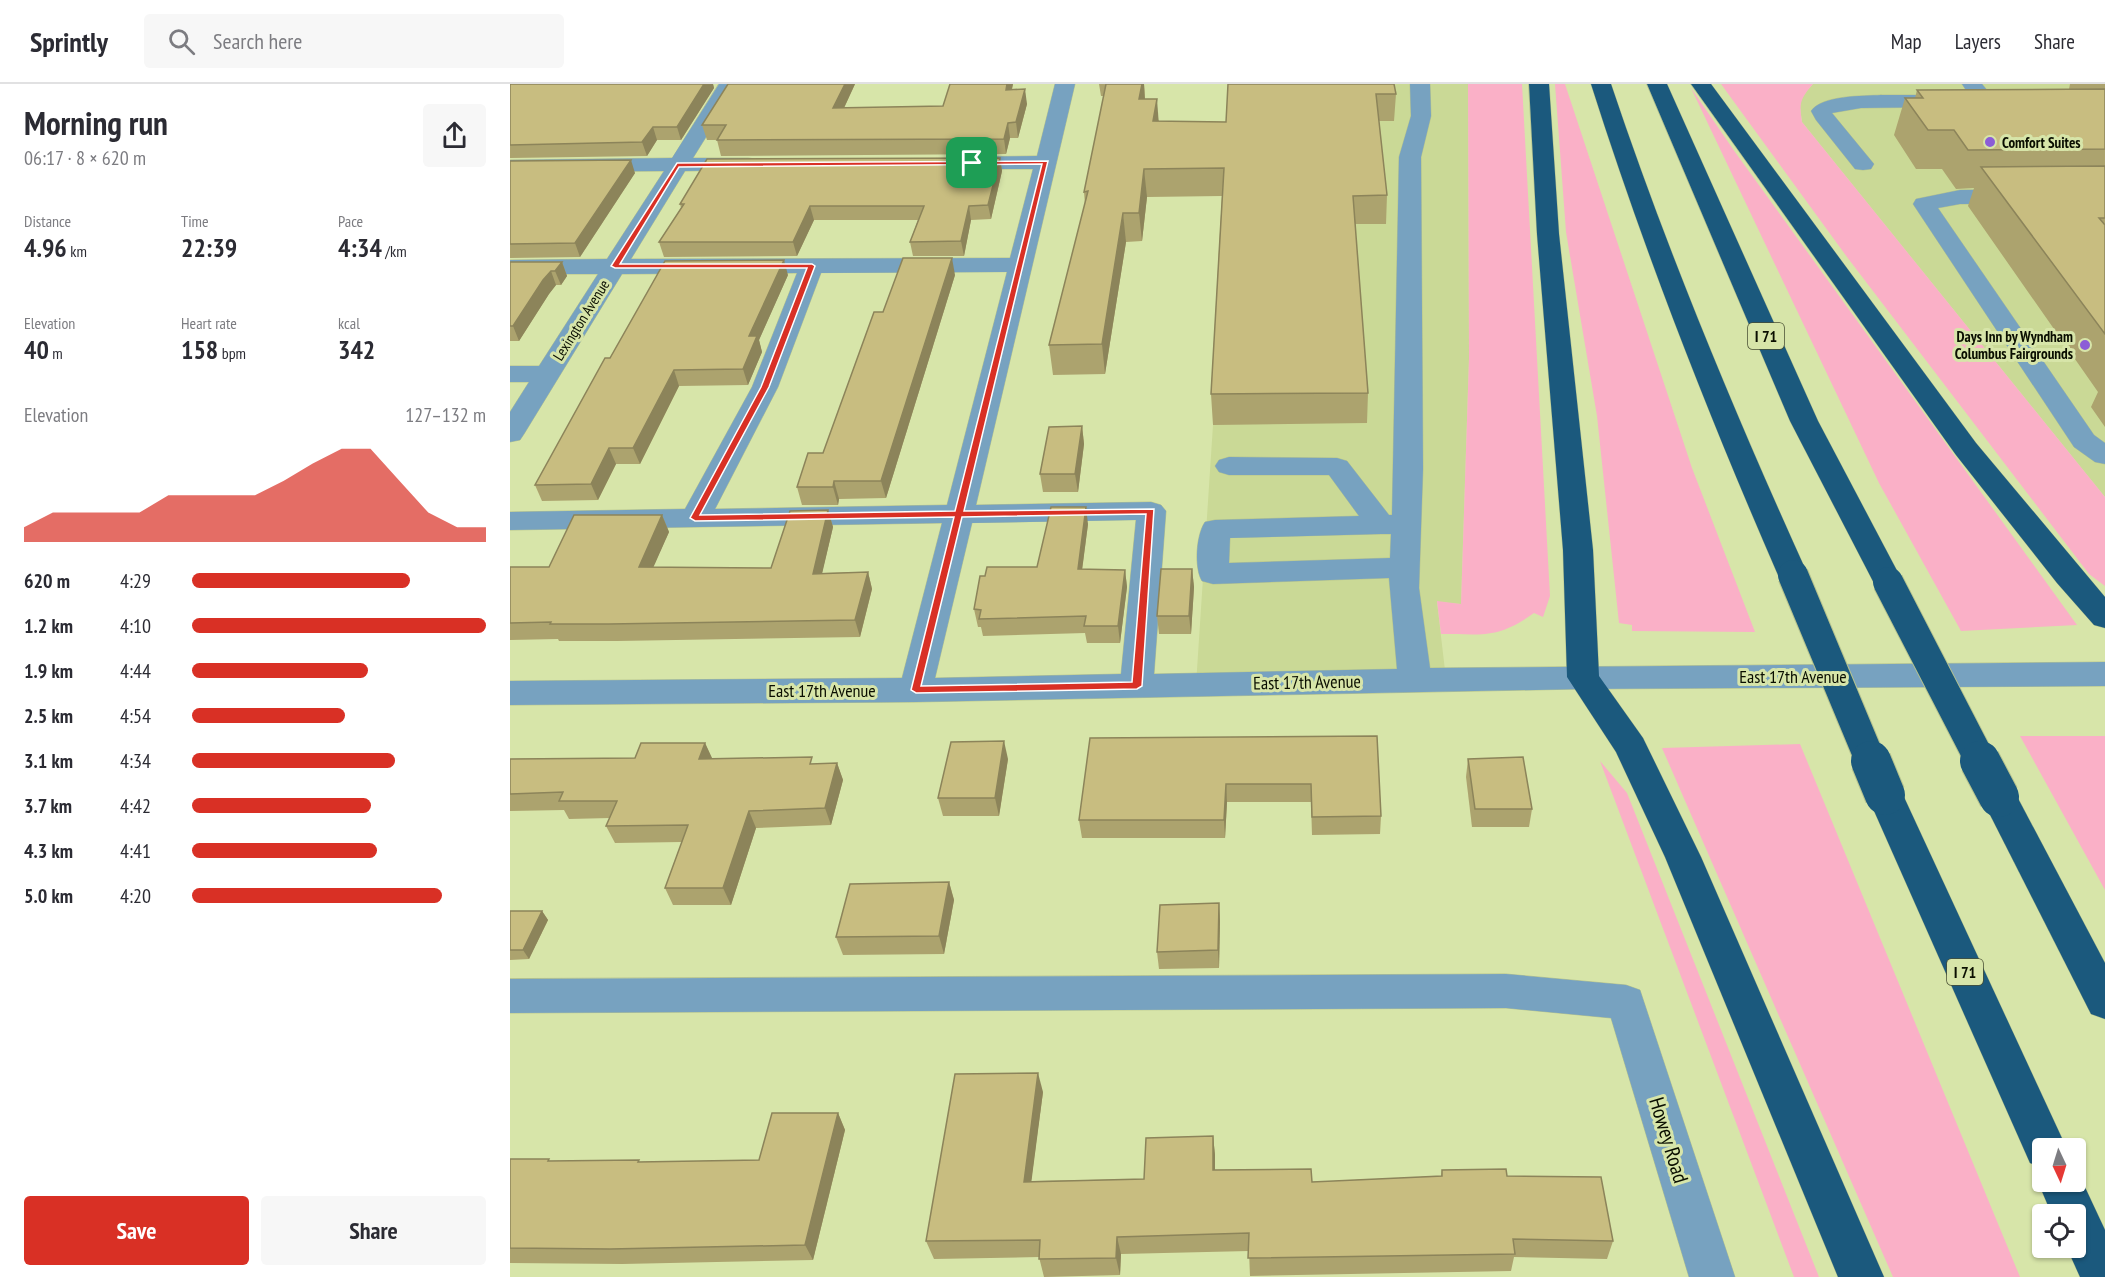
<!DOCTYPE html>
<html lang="en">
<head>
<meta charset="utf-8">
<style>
	:root { --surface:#fff; --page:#f7f7f7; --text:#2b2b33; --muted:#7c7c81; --line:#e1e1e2; --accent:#d93025 }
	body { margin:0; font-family:"PT Sans Narrow",sans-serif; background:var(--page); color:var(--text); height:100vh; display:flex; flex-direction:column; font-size:22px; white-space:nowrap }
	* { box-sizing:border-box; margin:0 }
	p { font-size:20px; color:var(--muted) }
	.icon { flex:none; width:33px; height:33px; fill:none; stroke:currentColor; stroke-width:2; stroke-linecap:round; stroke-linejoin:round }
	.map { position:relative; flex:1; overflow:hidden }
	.sheet { display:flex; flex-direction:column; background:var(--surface); width:510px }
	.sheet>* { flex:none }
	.needle { width:39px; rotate:176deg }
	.fabs { position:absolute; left:1522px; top:1054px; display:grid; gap:12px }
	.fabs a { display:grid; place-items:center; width:54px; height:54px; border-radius:6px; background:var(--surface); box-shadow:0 2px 4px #0004; font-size:30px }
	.pin { position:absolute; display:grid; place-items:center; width:51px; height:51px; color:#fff; margin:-26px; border-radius:12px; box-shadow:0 3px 9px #0006 }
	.round { display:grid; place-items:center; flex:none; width:63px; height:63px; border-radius:6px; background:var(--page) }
	.overview { display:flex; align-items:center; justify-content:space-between; height:102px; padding:0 24px }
	h1 { font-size:33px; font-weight:700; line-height:45px }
	.figures { display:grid; grid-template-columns:repeat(3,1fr); gap:9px; height:102px; padding:6px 24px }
	.figures div { display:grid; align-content:center }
	.figures b { font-size:26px; font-weight:700 }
	.figures small { font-size:16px; font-weight:400 }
	.figures p { font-size:16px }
	.chart { height:168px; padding:12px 24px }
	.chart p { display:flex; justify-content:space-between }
	.chart svg { width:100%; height:108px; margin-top:6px; fill:var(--accent); opacity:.7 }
	.cta { display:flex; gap:12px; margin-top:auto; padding:12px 24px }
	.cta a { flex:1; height:69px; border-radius:6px; background:var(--accent); color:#fff; font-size:24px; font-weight:700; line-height:69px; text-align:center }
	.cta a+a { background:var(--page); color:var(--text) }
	ul { padding:0 24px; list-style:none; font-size:20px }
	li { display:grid; grid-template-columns:96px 72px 1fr; align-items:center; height:45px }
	li i { height:15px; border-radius:8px; background:var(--accent) }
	header { display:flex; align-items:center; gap:36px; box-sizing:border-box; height:84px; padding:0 30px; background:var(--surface); border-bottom:2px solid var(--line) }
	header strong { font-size:28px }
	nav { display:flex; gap:33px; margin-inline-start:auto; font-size:21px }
	.search { width:420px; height:54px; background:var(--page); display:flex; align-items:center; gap:15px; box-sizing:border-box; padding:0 21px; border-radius:6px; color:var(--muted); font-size:22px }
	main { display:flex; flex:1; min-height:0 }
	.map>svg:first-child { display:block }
	.built { fill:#cad996 }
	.green { fill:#fab0c7 }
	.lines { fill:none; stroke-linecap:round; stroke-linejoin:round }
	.minor-casing { stroke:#b6c38e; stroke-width:1 }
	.highway-casing { stroke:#b6c38e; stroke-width:1 }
	.minor { fill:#77a2c0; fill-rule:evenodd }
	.highway { fill:#1b597d; fill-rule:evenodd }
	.highway-bridge-far1-casing { stroke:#b6c38e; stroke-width:32; stroke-linecap:butt }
	.highway-bridge-casing { stroke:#b6c38e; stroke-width:42; stroke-linecap:butt }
	.highway-bridge-far1 { stroke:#1b597d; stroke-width:30 }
	.highway-bridge { stroke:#1b597d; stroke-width:40 }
	.wall { fill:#aca36e }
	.shaded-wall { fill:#8c845a }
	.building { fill:#c8bd80; stroke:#8c845a; stroke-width:1.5 }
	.route { fill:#d93025; stroke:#fff; stroke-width:1.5; fill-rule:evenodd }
	.poi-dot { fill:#8c5dd6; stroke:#d7e5a9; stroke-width:2 }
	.labels { text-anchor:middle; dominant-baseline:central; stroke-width:6; stroke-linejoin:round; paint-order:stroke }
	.far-poi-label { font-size:15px; font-weight:bold; fill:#0a0e00; stroke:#d7e5a9; text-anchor:start }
	.far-street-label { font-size:15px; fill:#0a0e00; stroke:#d7e5a9 }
	.shield { fill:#d7e5a9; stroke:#484e33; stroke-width:1.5 }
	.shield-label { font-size:16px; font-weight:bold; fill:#0a0e00 }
	.street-label { font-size:18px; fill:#0a0e00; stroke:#d7e5a9 }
	.near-street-label { font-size:21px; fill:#0a0e00; stroke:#d7e5a9 }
</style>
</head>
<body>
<header>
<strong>Sprintly</strong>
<div class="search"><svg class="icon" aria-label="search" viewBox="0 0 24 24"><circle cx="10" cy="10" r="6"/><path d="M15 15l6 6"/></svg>Search here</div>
<nav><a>Map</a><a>Layers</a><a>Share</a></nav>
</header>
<main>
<section class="sheet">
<div class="overview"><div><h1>Morning run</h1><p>06:17 · 8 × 620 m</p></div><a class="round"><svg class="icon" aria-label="share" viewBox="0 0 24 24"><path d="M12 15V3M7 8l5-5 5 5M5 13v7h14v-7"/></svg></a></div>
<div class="figures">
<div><p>Distance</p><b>4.96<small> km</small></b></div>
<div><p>Time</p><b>22:39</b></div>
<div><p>Pace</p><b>4:34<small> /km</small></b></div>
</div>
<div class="figures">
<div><p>Elevation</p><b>40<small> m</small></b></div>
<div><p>Heart rate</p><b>158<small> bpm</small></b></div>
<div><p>kcal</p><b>342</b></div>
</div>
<div class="chart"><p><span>Elevation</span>127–132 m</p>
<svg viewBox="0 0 160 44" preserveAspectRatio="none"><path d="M0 44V38L10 32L20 32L30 32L40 32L50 25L60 25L70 25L80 25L90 19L100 12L110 6L120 6L130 19L140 32L150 38L160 38V44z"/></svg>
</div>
<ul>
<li><b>620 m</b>4:29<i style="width:74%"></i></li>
<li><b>1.2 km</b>4:10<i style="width:100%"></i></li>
<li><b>1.9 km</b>4:44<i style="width:60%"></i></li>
<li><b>2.5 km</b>4:54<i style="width:52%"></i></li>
<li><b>3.1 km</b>4:34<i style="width:69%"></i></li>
<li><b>3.7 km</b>4:42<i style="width:61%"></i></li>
<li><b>4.3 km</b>4:41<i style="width:63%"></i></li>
<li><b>5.0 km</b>4:20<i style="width:85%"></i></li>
</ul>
<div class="cta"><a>Save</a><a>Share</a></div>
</section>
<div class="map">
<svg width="1595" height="1193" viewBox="0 0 1595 1193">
	<rect width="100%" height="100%" fill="#d7e5a9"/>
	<!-- built -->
	<g class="built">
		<path d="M720,0H958L959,274L951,520L927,518L936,595L686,601L703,341Z"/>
		<path d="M1303,0H1595V413L1292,38L1290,23L1292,12Z"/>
	</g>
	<!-- green -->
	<g class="green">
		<path d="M958,0H1012L1040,512L1033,533L1024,529C987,555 975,550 931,550L927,517L951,520L959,274Z"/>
		<path d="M1045,0H1055L1182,384L1245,548L1122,547V541L1109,539L1087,332L1056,148Z"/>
		<path d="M1211,0H1303C1290,15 1289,19 1292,38L1595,413V502L1579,490L1337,173Z"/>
		<path d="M1181,4L1225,68L1567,541L1451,547L1369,399Z"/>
		<path d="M1510,652H1595V806Z"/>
		<path d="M1290,660L1510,1193H1383L1152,664Z"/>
		<path d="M1090,677L1117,709L1309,1193H1284Z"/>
	</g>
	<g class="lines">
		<!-- minor casing -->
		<g class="minor-casing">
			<g id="minor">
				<path d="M209,0H229L183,74H238L246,75L249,80L246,85L238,86L175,87L121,175L500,174L523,85H446L438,84L435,79L438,74L446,73L527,72L545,0H565L466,421L641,418L651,421L656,427L644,590L887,585L879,494L703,500L692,497C684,484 686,451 695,438L705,436L849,432L819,391H719L709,388L705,382L709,376L719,373L827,374L837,377L879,431H882L889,73L901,32L900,0H920L921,32L911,73L913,385L909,504L920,584L1595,578V602L1073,605L406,618L0,621V597L392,594L432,439L0,446V428L175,425L242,303L287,189L112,190L14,350L10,356L0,358V328L19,298H0V282H29L88,190H0V176L97,175L154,87L0,88V76L162,74ZM497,188L437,421L205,425L268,303L311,189ZM626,436L611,590L425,594L462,439ZM871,450H881L880,474L719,479L720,454Z"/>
				<path d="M1452,0H1472L1486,17L1483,21C1467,25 1460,12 1452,0Z"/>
				<path d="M1371,11H1437L1444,13L1447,17L1444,21L1437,23L1351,24L1322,29L1364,80L1361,85L1353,86L1345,85L1306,36L1301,27C1312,11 1353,12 1371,11Z"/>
				<path d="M1595,105V119L1450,120L1428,124L1584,351L1595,359V380L1585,378L1564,363L1403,120L1406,115L1450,106Z"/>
				<path d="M996,890L1116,901L1130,906L1225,1193H1179L1101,934L996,924L0,929V895Z"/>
			</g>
		</g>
		<!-- highway casing -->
		<g class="highway-casing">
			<g id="highway">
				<path d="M1019,0H1039L1049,150L1083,466L1089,592L1133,654L1191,773L1374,1193H1328L1155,773L1106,668L1057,593L1053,466L1027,150Z"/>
				<path d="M1081,0H1101C1157,167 1225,330 1298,491L1294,498L1283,501L1272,498L1268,491C1198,330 1134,167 1081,0Z"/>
				<path d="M1137,0H1157L1308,337L1393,498L1389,505L1378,508L1367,505L1280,337Z"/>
				<path d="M1181,0H1201L1466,359L1595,513V544L1584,541L1547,499L1446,371Z"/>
				<path d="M1375,697L1388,701L1393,711L1557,1065H1533V1084L1520,1079L1357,711L1362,701Z"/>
				<path d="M1489,699L1502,703L1595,879V935L1581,930L1471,713L1476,703Z"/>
				<path d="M1566,1084L1595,1146V1193H1570L1557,1164H1566V1131H1542L1528,1098L1533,1086V1098H1566Z"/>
			</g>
		</g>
		<!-- minor -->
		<use href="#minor" class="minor"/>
		<!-- highway -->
		<use href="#highway" class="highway"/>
		<!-- highway-bridge-far1 casing -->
		<g class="highway-bridge-far1-casing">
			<g id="highway-bridge-far1">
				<path d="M1283,491L1361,678"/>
				<path d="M1378,498L1471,678"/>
			</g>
		</g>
		<!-- highway-bridge casing -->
		<g class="highway-bridge-casing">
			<g id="highway-bridge">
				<path d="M1361,677L1375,711"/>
				<path d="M1470,677L1489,713"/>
			</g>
		</g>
		<!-- highway-bridge-far1 -->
		<use href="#highway-bridge-far1" class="highway-bridge-far1"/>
		<!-- highway-bridge -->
		<use href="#highway-bridge" class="highway-bridge"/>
	</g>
	<!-- wall -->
	<g class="wall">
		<path d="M0,0H203L204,4L171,56H147L137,72L0,74Z"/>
		<path d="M345,0L334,24L433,22L503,0L502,6L517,20L508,54H500L496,70L211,72L207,56H197L192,41Z"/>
		<path d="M589,0H634L635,15L649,37L716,38L718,0L886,10L884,37H869L877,111L876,140H845L858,309L857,339L703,341L701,310L712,112L637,113L632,157L616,158L595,290L543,291L539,261L575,120L574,108L594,12H591Z"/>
		<path d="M1560,0H1595V343L1581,323L1588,308L1458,122L1464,104L1446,105L1432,85H1406L1384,51L1395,14H1405L1407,6L1559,5Z"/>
		<path d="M490,74L492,87L481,135L461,136L454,172H403L400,158L408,136H304L287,172L154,173L149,158L171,124L170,120Z"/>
		<path d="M0,77L125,89L70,173L0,174Z"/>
		<path d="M0,178H52L57,192L51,201H46L39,210L9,257H0Z"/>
		<path d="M278,191L249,256L252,268L238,301L169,302L130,380H106L88,416L32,417L25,401L100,274Z"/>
		<path d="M445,191L376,414L329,415L328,421H292L287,403L313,369L373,228Z"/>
		<path d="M572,342L574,360L568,408H533L530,390Z"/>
		<path d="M318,426L323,443L312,489L358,488L362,505L350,553L107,557H49L48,555L0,556V483H39L152,431L159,448L143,483L261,484Z"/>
		<path d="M578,440L572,485L615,486L617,503L610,559H577L575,549L473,552L471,543H468L464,525L475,492L527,483Z"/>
		<path d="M682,485L684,503L681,550H649L647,532Z"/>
		<path d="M867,652L871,732L870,750L802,751L801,718H717L715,754H572L569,736Z"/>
		<path d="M195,659L202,675L304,680L327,679L333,696L321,741L246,744L221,821H163L155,804L172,758L105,759L96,742L100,734L59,735L54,726L0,727V675L125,674Z"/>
		<path d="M498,675L489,732H433L428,714Z"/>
		<path d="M958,675L1022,725L1019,743H962L956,693Z"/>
		<path d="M439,798L444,816L434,870L333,871L326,853Z"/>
		<path d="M709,819L710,837L709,884L649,885L647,868Z"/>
		<path d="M0,827H32L38,836L19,875L0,876Z"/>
		<path d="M533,1008L521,1097L634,1095L703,1052L705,1071V1086L802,1098L931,1092L932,1086L997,1092L1103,1157L1097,1175L1004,1173L1001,1187L740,1192L739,1167L611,1170L610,1191L534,1193L529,1173L424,1175L416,1157Z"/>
		<path d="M328,1029L335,1046L303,1176L112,1180L0,1179V1075L41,1077L130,1078L249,1076Z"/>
	</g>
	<!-- shaded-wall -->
	<g class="shaded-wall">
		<path d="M194,0H203L204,4L171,56L167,43Z"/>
		<path d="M335,0H345L327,39L323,24Z"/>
		<path d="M497,0H503L498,20L496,6Z"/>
		<path d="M632,0H634L635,17L629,15Z"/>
		<path d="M515,5L517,20L508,54L506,38Z"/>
		<path d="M647,15L649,42L643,37Z"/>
		<path d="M498,39L500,54L496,70L494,55Z"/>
		<path d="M143,43L147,56L137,72L132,58Z"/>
		<path d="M490,74L492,87L481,135L478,121Z"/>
		<path d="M121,76L125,89L70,173L65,159Z"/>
		<path d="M634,85L637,113L632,157L629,129Z"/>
		<path d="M300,122L304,136L287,172L283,158Z"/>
		<path d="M459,122L461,136L454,172L451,157Z"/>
		<path d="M613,129L616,158L595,290L592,260Z"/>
		<path d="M442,174L445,191L376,414L371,397Z"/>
		<path d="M274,176L278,191L249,256L252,268L238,301L233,285L239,252Z"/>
		<path d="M52,178L57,192L51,201L45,187Z"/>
		<path d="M41,187L46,201L39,210L9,257L3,242L33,196Z"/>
		<path d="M164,286L169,302L130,380L123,364Z"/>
		<path d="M572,342L574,360L568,408L565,390Z"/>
		<path d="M99,364L106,380L88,416L81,400Z"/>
		<path d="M324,397L329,415L328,421L323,403Z"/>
		<path d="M576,423L578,440L570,502L568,485Z"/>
		<path d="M318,426L323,443L308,507L303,490Z"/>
		<path d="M152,431L159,448L136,500L129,483Z"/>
		<path d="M682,485L684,503L681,550L679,532Z"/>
		<path d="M615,486L617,503L610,559L608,542Z"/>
		<path d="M358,488L362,505L350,553L345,536Z"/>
		<path d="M494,657L498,675L489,732L485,714Z"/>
		<path d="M195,659L203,676L189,675Z"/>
		<path d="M327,679L333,696L321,741L315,724Z"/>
		<path d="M716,700L717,718L715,754L714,736Z"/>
		<path d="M239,727L246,744L221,821L213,804Z"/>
		<path d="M439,798L444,816L434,870L429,852Z"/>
		<path d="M709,819L710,837L709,884L708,866Z"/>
		<path d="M32,827L38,836L19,875L13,866Z"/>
		<path d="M528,989L533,1008L519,1116L514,1098Z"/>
		<path d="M328,1029L335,1046L303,1176L295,1161Z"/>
		<path d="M703,1052L705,1071V1104L703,1086Z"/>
		<path d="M607,1153L611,1170L610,1191L606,1174Z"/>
	</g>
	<!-- building -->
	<g class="building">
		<path d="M0,0H194L167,43H143L132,58L0,61Z"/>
		<path d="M218,0H335L323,24L433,22L440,0H497L496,6L515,5L506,38L498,39L494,55L207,56L216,41H192Z"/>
		<path d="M596,0H632L629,15H647L643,37L716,38L718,0H884L886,10H866L877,111L843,112L858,309L701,310L714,84L634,85L629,129H613L592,260L539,261L578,107L574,108Z"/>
		<path d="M1595,5V65L1458,66L1444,46H1418L1395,14H1413L1407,6Z"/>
		<path d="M490,74L478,121L459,122L451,157L400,158L414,122H300L283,158H149L174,120H170L197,75Z"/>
		<path d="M121,76L65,159L0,160V77Z"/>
		<path d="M1595,82V134H1589L1595,141V250L1471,83Z"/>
		<path d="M393,174H442L371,397H324L323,403H287L298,369H313L364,228H373Z"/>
		<path d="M274,176L239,252H247L233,285L164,286L123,364H99L81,400L25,401L95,274H100L155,177Z"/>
		<path d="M0,178H52L45,187H41L33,196L3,242H0Z"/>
		<path d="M572,342L565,390H530L539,343Z"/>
		<path d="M541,423H576L568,485L615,486L608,542H574L576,532L469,535L471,526L464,525L470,492H475L477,483H527Z"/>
		<path d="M318,426L303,490L358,488L345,536L99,540H40L41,538L0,539V483H39L64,431H152L129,483L261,484L280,427Z"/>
		<path d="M651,485H682L679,532H647Z"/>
		<path d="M867,652L871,732L802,733L801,700H716L714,736H569L580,654Z"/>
		<path d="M494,657L485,714H428L441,658Z"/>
		<path d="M131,659H195L189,675L302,673L300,680L327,679L315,724L239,727L213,804H155L178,741L96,742L107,717H49L53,708L0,710V675L125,674Z"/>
		<path d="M1013,673L1022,725H965L958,675Z"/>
		<path d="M439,798L429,852L326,853L340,800Z"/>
		<path d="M709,819L708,866L647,868L650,821Z"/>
		<path d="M0,827H32L13,866H0Z"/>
		<path d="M528,989L514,1098L634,1095L636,1054L703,1052V1086L801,1085L802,1098L932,1092V1086L996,1085L997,1092L1091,1093L1103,1157L1003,1155L1005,1170L738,1174L739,1149L607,1153L606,1174L529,1175L530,1156L416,1157L445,990Z"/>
		<path d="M262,1029H328L295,1161L100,1165L0,1164V1075H39L38,1077L129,1076L128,1078L249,1076Z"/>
	</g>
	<!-- route -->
	<path class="route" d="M538,77L454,427L644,425L632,602L627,605L406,609L401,606L444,433L185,437L180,434L251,303L297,184H105L101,182L167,79ZM532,80L445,427L190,431L259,303L305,182L302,180H110L169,83ZM636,430L622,598L411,602L452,433Z"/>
	<!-- markers -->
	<g class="poi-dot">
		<circle cx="1480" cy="58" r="6"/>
		<circle cx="1575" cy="261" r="6"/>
	</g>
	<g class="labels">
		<!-- far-poi labels -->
		<g class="far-poi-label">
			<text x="1492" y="58">Comfort Suites</text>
			<text x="1563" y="252" text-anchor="end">Days Inn by Wyndham<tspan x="1563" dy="17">Columbus Fairgrounds</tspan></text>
		</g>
		<!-- far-street labels -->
		<g class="far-street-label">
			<text transform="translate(71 236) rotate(-58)">Lexington Avenue</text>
		</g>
		<!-- shield labels -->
		<g class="shield">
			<rect x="1238" y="239" width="36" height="26" rx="4.5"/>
			<rect x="1437" y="875" width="36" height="26" rx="4.5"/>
		</g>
		<g class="shield-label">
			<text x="1256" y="252">I 71</text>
			<text x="1455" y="888">I 71</text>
		</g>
		<!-- street labels -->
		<g class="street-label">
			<text x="1283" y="592">East 17th Avenue</text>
			<text transform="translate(797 598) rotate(-1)">East 17th Avenue</text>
			<text x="312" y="606">East 17th Avenue</text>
		</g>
		<!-- near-street labels -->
		<g class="near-street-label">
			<text transform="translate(1159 1056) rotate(73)">Howey Road</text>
		</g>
	</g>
</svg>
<div class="fabs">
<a><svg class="needle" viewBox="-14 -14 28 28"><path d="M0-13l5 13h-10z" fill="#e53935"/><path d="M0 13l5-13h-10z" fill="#7c7c81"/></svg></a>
<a><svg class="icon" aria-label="locate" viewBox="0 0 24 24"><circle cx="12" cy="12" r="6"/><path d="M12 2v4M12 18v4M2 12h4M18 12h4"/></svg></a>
</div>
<div class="pin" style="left:462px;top:79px;background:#1e9e55"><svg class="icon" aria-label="arrive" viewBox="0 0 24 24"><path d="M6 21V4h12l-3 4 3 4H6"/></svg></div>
</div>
</main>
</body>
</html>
